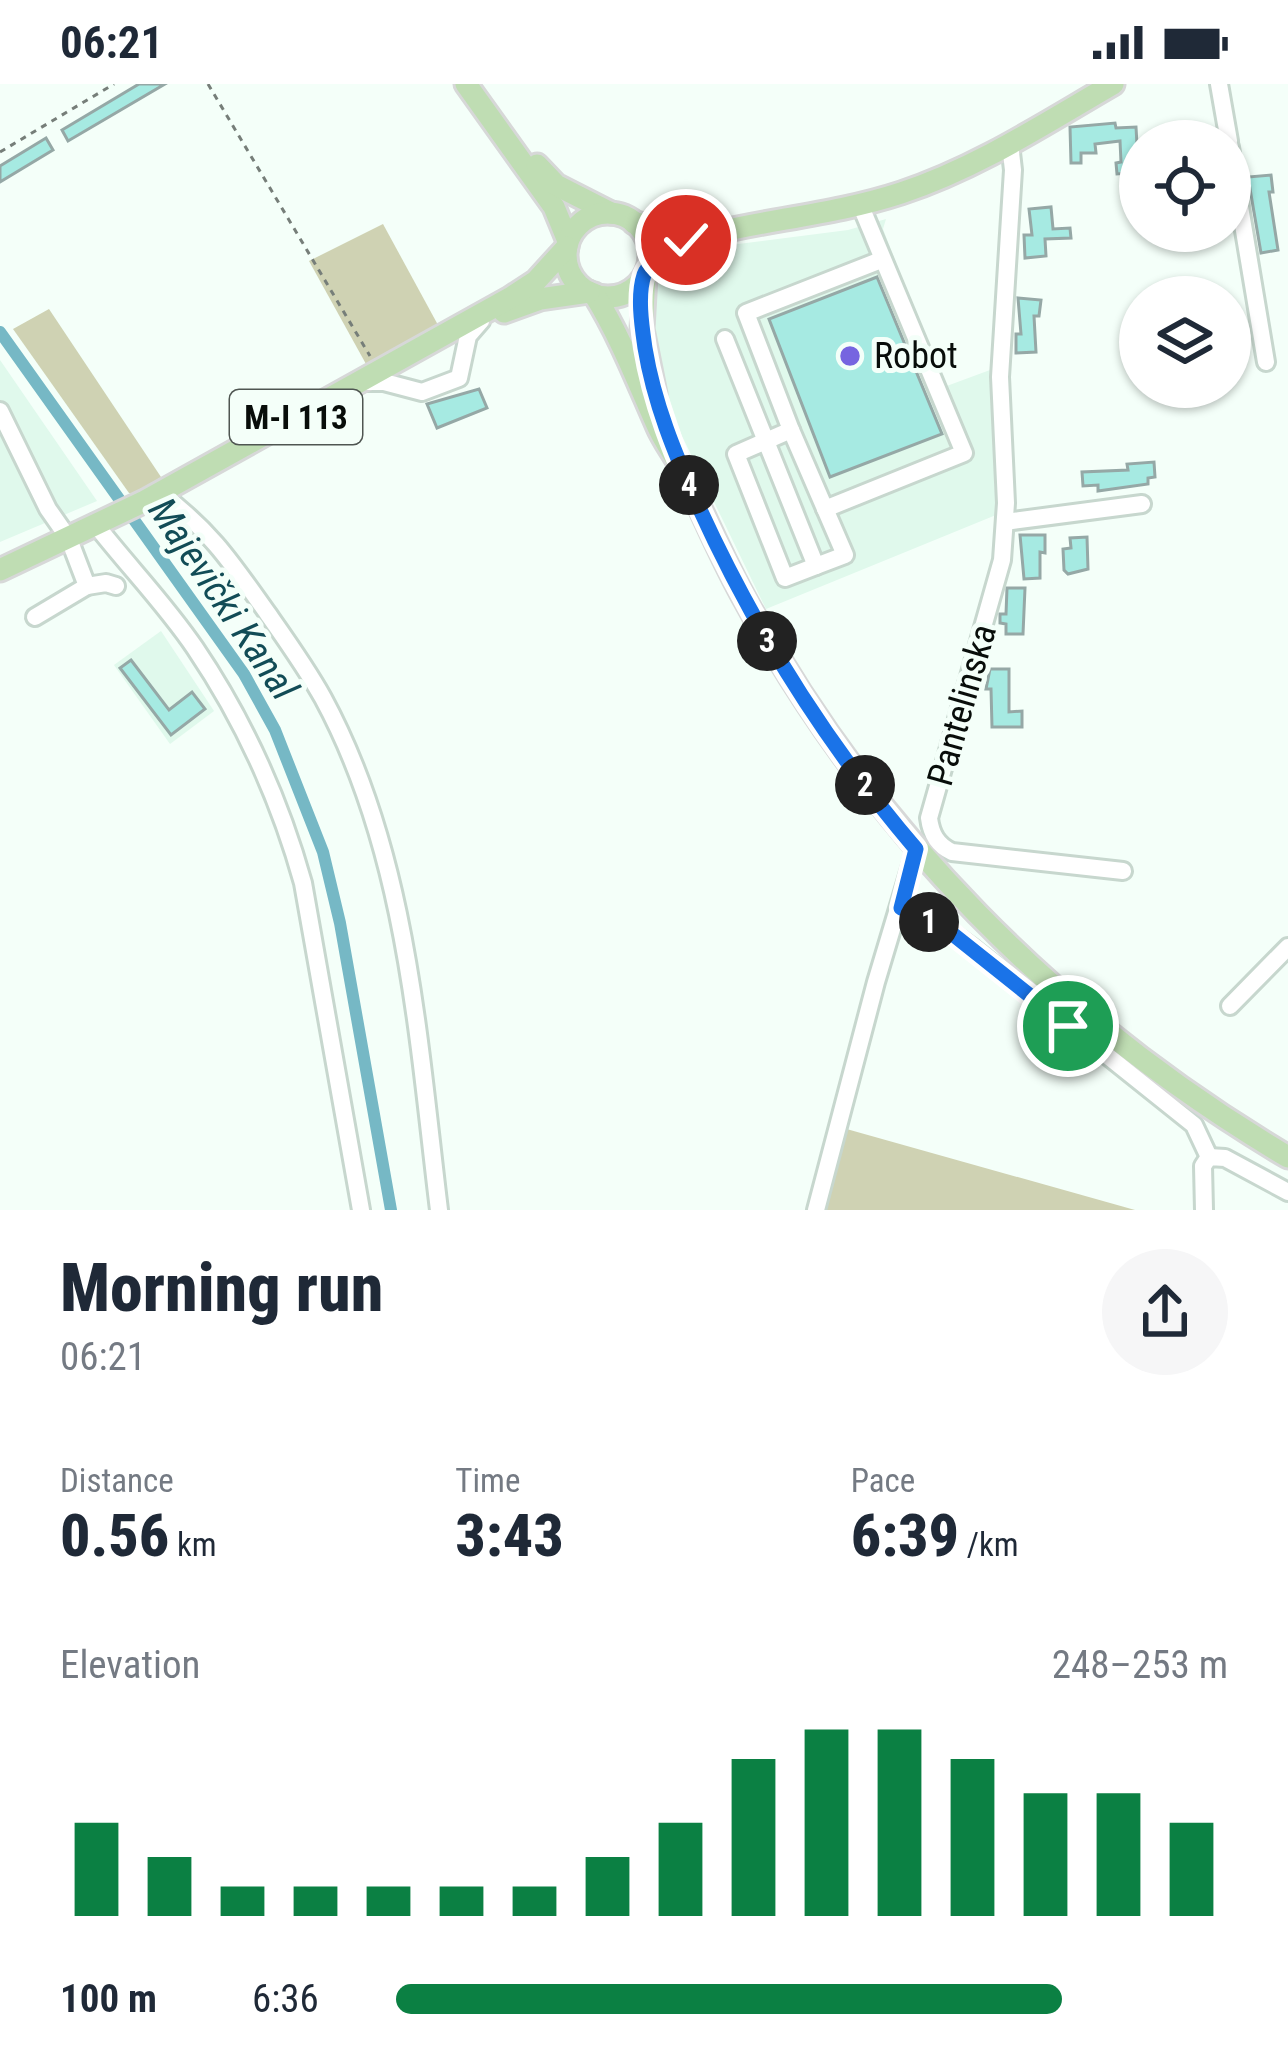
<!DOCTYPE html>
<html lang="en">
<head>
<meta charset="utf-8">
<style>
	:root { --surface:#fff; --page:#f6f6f7; --text:#1f2937; --muted:#747a83; --accent:#0b8043 }
	body { margin:0; font-family:"Roboto Condensed",sans-serif; background:var(--page); color:var(--text); height:100vh; display:flex; flex-direction:column; font-size:45px; white-space:nowrap }
	* { box-sizing:border-box; margin:0 }
	p { font-size:39px; color:var(--muted) }
	.icon { flex:none; width:66px; height:66px; fill:none; stroke:currentColor; stroke-width:2; stroke-linecap:round; stroke-linejoin:round }
	.map { position:relative; height:1126px; overflow:hidden }
	.details { display:flex; flex-direction:column; background:var(--surface); flex:1 }
	.details>* { flex:none }
	.buttons { position:absolute; left:1119px; top:36px; display:grid; gap:24px }
	.buttons a { display:grid; place-items:center; width:132px; height:132px; border-radius:50%; background:var(--surface); box-shadow:0 3px 9px #0004; font-size:60px }
	.pin { position:absolute; display:grid; place-items:center; width:102px; height:102px; color:#fff; margin:-51px; border:6px solid #fff; border-radius:50%; box-shadow:0 3px 12px #0007 }
	.km { position:absolute; width:60px; height:60px; margin:-30px; border-radius:50%; background:#222; color:#fff; font-size:33px; line-height:60px; text-align:center }
	.round { display:grid; place-items:center; flex:none; width:126px; height:126px; border-radius:63px; background:var(--page) }
	.headline { display:flex; align-items:center; justify-content:space-between; height:204px; padding:0 60px }
	h1 { font-size:66px; font-weight:800; line-height:90px }
	.metrics { display:grid; grid-template-columns:repeat(3,1fr); gap:18px; height:204px; padding:12px 60px }
	.metrics div { display:grid; align-content:center }
	.metrics b { font-size:60px; font-weight:800 }
	.metrics small { font-size:33px; font-weight:400 }
	.metrics p { font-size:33px }
	.chart { height:336px; padding:24px 60px }
	.chart p { display:flex; justify-content:space-between }
	.chart svg { width:100%; height:216px; margin-top:12px; stroke:var(--accent); stroke-width:6 }
	ul { padding:0 60px; list-style:none; font-size:39px }
	li { display:grid; grid-template-columns:192px 144px 1fr; align-items:center; height:90px }
	li i { height:30px; border-radius:15px; background:var(--accent) }
	.status { display:flex; justify-content:space-between; align-items:center; height:84px; padding:0 60px; background:var(--surface); direction:ltr }
	.status svg { height:33px; fill:currentColor }
	.map>svg:first-child { display:block }
	.built { fill:#e0f9ec }
	.green { fill:#cfd2b3 }
	.lines { fill:none; stroke-linecap:round; stroke-linejoin:round }
	.canal { stroke:#76b8c5; stroke-width:12 }
	.building { fill:#a6eae2; stroke:#95a8a6; stroke-width:3 }
	.minor-casing { stroke:#c7d7ce; stroke-width:22 }
	.major-casing { stroke:#d7d8d8; stroke-width:27 }
	.path { stroke:#767e79; stroke-width:3; stroke-dasharray:6 6; stroke-linecap:butt }
	.minor { stroke:#fff; stroke-width:16 }
	.major { stroke:#bfddb3; stroke-width:21 }
	.route-casing { stroke:#fff; stroke-width:24 }
	.route { stroke:#1a73e8; stroke-width:15 }
	.poi-dot { fill:#7665e0; stroke:#f4fff9; stroke-width:4.5 }
	.labels { text-anchor:middle; dominant-baseline:central; stroke-width:10; stroke-linejoin:round; paint-order:stroke }
	.shield { fill:#f4fff9; stroke:#4f5652; stroke-width:3 }
	.shield-label { font-size:33px; font-weight:bold; fill:#080d0a }
	.poi-label { font-size:36px; fill:#080d0a; stroke:#f4fff9; text-anchor:start }
	.street-label { font-size:36px; fill:#080d0a; stroke:#f4fff9 }
	.water-label { font-size:39px; font-style:italic; fill:#124c56; stroke:#f4fff9 }
</style>
</head>
<body>
<div class="status"><b>06:21</b><svg viewBox="0 0 49 12"><path d="M0 12V9h3v3zM5 12V6h3v6zM10 12V3h3v9zM15 12V0h3v12zM26 1h20v11H26zM47 4h2v5h-2z"/></svg></div>
<div class="map">
<svg width="1288" height="1126" viewBox="0 0 1288 1126">
	<rect width="100%" height="100%" fill="#f4fff9"/>
	<!-- built -->
	<g class="built">
		<path d="M886,135L883,145L944,303L990,286L996,431L766,525L682,352L661,290L650,206L661,189L706,164L848,146Z"/>
		<path d="M0,276L97,417L0,458Z"/>
		<path d="M161,547L214,627L170,660L114,581Z"/>
	</g>
	<!-- green -->
	<g class="green">
		<path d="M383,140L438,241L366,280L309,177Z"/>
		<path d="M49,225L161,393L135,410L129,409L13,245Z"/>
		<path d="M843,1044L1135,1126H822Z"/>
	</g>
	<g class="lines">
		<!-- canal -->
		<path class="canal" d="M0,248L244,590L275,646L323,768L340,839L391,1126"/>
	</g>
	<!-- building -->
	<g class="building">
		<path d="M139,0H165L68,57L62,46Z"/>
		<path d="M1115,39L1116,44L1136,43L1140,114H1131L1129,89L1117,90L1116,79L1121,78L1120,57L1095,60L1096,69H1081V79H1071L1070,43Z"/>
		<path d="M46,54L53,66L0,98V82Z"/>
		<path d="M1271,91L1273,108H1269L1278,166L1261,169L1248,93Z"/>
		<path d="M1051,123L1053,145L1070,144L1071,154L1045,155L1046,172L1025,174L1024,151H1032L1029,125Z"/>
		<path d="M877,193L942,350L830,393L769,235Z"/>
		<path d="M1018,214L1041,216L1039,232H1034L1036,268L1016,269V250H1021Z"/>
		<path d="M479,305L487,324L437,344L427,320Z"/>
		<path d="M1154,378L1155,393L1148,394V400L1098,407V401L1083,402L1082,388L1128,386L1127,380Z"/>
		<path d="M1020,451H1045V469L1040,468V494L1024,495Z"/>
		<path d="M1087,453L1088,485L1068,490L1064,486L1063,465L1071,464L1070,454Z"/>
		<path d="M1007,504H1025L1023,550H1006V540L1000,539V530H1006Z"/>
		<path d="M131,576L169,626L192,608L205,625L171,651L120,584Z"/>
		<path d="M990,585H1009V628L1022,627V643H992L991,605H986Z"/>
	</g>
	<g class="lines">
		<!-- minor casing -->
		<g class="minor-casing">
			<g id="minor">
				<path d="M1219,0L1229,57"/>
				<path d="M1010,60L1013,86L1000,293L1006,419L1002,476L929,734C931,750 937,761 952,768L1123,787"/>
				<path d="M1230,63L1266,278"/>
				<path d="M725,255L816,482L785,494L736,370L791,346L746,229L881,176"/>
				<path d="M359,298H384L422,308L459,294L468,252L481,237"/>
				<path d="M0,327L48,425L69,455L87,502L106,499L116,502"/>
				<path d="M791,346L845,471L816,482"/>
				<path d="M160,409C212,448 231,478 268,530C287,557 307,585 323,614C407,769 418,955 439,1126"/>
				<path d="M825,425L964,369L860,120"/>
				<path d="M1005,438L1142,420"/>
				<path d="M96,441C128,482 166,521 195,564C243,635 280,717 303,799L361,1126"/>
				<path d="M35,533L87,502"/>
				<path d="M901,825L945,844L974,865L1194,1041L1209,1073"/>
				<path d="M1230,922L1288,863"/>
				<path d="M816,1126L876,898L916,765"/>
				<path d="M1204,1126L1203,1082L1209,1073L1225,1074L1288,1108"/>
			</g>
		</g>
		<!-- major casing -->
		<g class="major-casing">
			<g id="major">
				<path d="M466,0L554,123L568,157"/>
				<path d="M537,81L556,101L611,129"/>
				<circle cx="608" cy="171" r="42"/>
				<path d="M634,139L660,143L710,140"/>
				<path d="M647,187L664,170L686,156C756,136 831,132 901,109C977,84 1044,40 1113,0"/>
				<path d="M645,192L642,245L655,310"/>
				<path d="M594,210C620,252 637,296 657,341C664,358 676,372 684,389C703,430 721,472 743,512C870,747 1059,937 1288,1073"/>
				<path d="M504,228L540,215L589,208"/>
				<path d="M0,486L145,417L510,214L536,197L567,163"/>
			</g>
		</g>
		<!-- path -->
		<g class="path">
			<path d="M208,0L370,272"/>
			<path d="M0,68L114,0"/>
		</g>
		<!-- minor -->
		<use href="#minor" class="minor"/>
		<!-- major -->
		<use href="#major" class="major"/>
	</g>
	<g class="lines">
		<!-- route casing -->
		<g class="route-casing">
			<path id="route" d="M686,156C672,165 650,175 644,191C637,212 642,243 645,264C654,319 675,370 697,419C754,545 827,661 916,765L901,824L945,844L1068,942"/>
		</g>
		<!-- route -->
		<use href="#route" class="route"/>
	</g>
	<!-- markers -->
	<circle class="poi-dot" cx="850" cy="272" r="12"/>
	<g class="labels">
		<!-- shield labels -->
		<rect class="shield" x="230" y="306" width="132" height="54" rx="9"/>
		<g class="shield-label">
			<text x="296" y="333">M-I 113</text>
		</g>
		<!-- poi labels -->
		<g class="poi-label">
			<text x="874" y="272">Robot</text>
		</g>
		<!-- street labels -->
		<g class="street-label">
			<text transform="translate(962 621) rotate(-74)">Pantelinska</text>
		</g>
		<!-- water labels -->
		<g class="water-label">
			<text transform="translate(223 515) rotate(56)">Majevički Kanal</text>
		</g>
	</g>
</svg>
<div class="buttons">
<a><svg class="icon" aria-label="locate" viewBox="0 0 24 24"><circle cx="12" cy="12" r="6"/><path d="M12 2v4M12 18v4M2 12h4M18 12h4"/></svg></a>
<a><svg class="icon" aria-label="layers" viewBox="0 0 24 24"><path d="M12 4l9 5-9 5-9-5zM3 14l9 5 9-5"/></svg></a>
</div>
<div class="pin" style="left:1068px;top:942px;background:#1e9e55"><svg class="icon" aria-label="arrive" viewBox="0 0 24 24"><path d="M6 21V4h12l-3 4 3 4H6"/></svg></div>
<div class="pin" style="left:686px;top:156px;background:#d93025"><svg class="icon" aria-label="check" viewBox="0 0 24 24"><path d="M5 12l5 5 9-10"/></svg></div>
<b class="km" style="left:929px;top:838px">1</b>
<b class="km" style="left:865px;top:701px">2</b>
<b class="km" style="left:767px;top:557px">3</b>
<b class="km" style="left:689px;top:401px">4</b>
</div>
<section class="details">
<div class="headline"><div><h1>Morning run</h1><p>06:21</p></div><a class="round"><svg class="icon" aria-label="share" viewBox="0 0 24 24"><path d="M12 15V3M7 8l5-5 5 5M5 13v7h14v-7"/></svg></a></div>
<div class="metrics">
<div><p>Distance</p><b>0.56<small> km</small></b></div>
<div><p>Time</p><b>3:43</b></div>
<div><p>Pace</p><b>6:39<small> /km</small></b></div>
</div>
<div class="chart"><p><span>Elevation</span>248–253 m</p>
<svg viewBox="0 0 160 44" preserveAspectRatio="none"><path d="M5 44V25M15 44V32M25 44V38M35 44V38M45 44V38M55 44V38M65 44V38M75 44V32M85 44V25M95 44V12M105 44V6M115 44V6M125 44V12M135 44V19M145 44V19M155 44V25"/></svg>
</div>
<ul>
<li><b>100 m</b>6:36<i style="width:80%"></i></li>
</ul>
</section>
</body>
</html>
